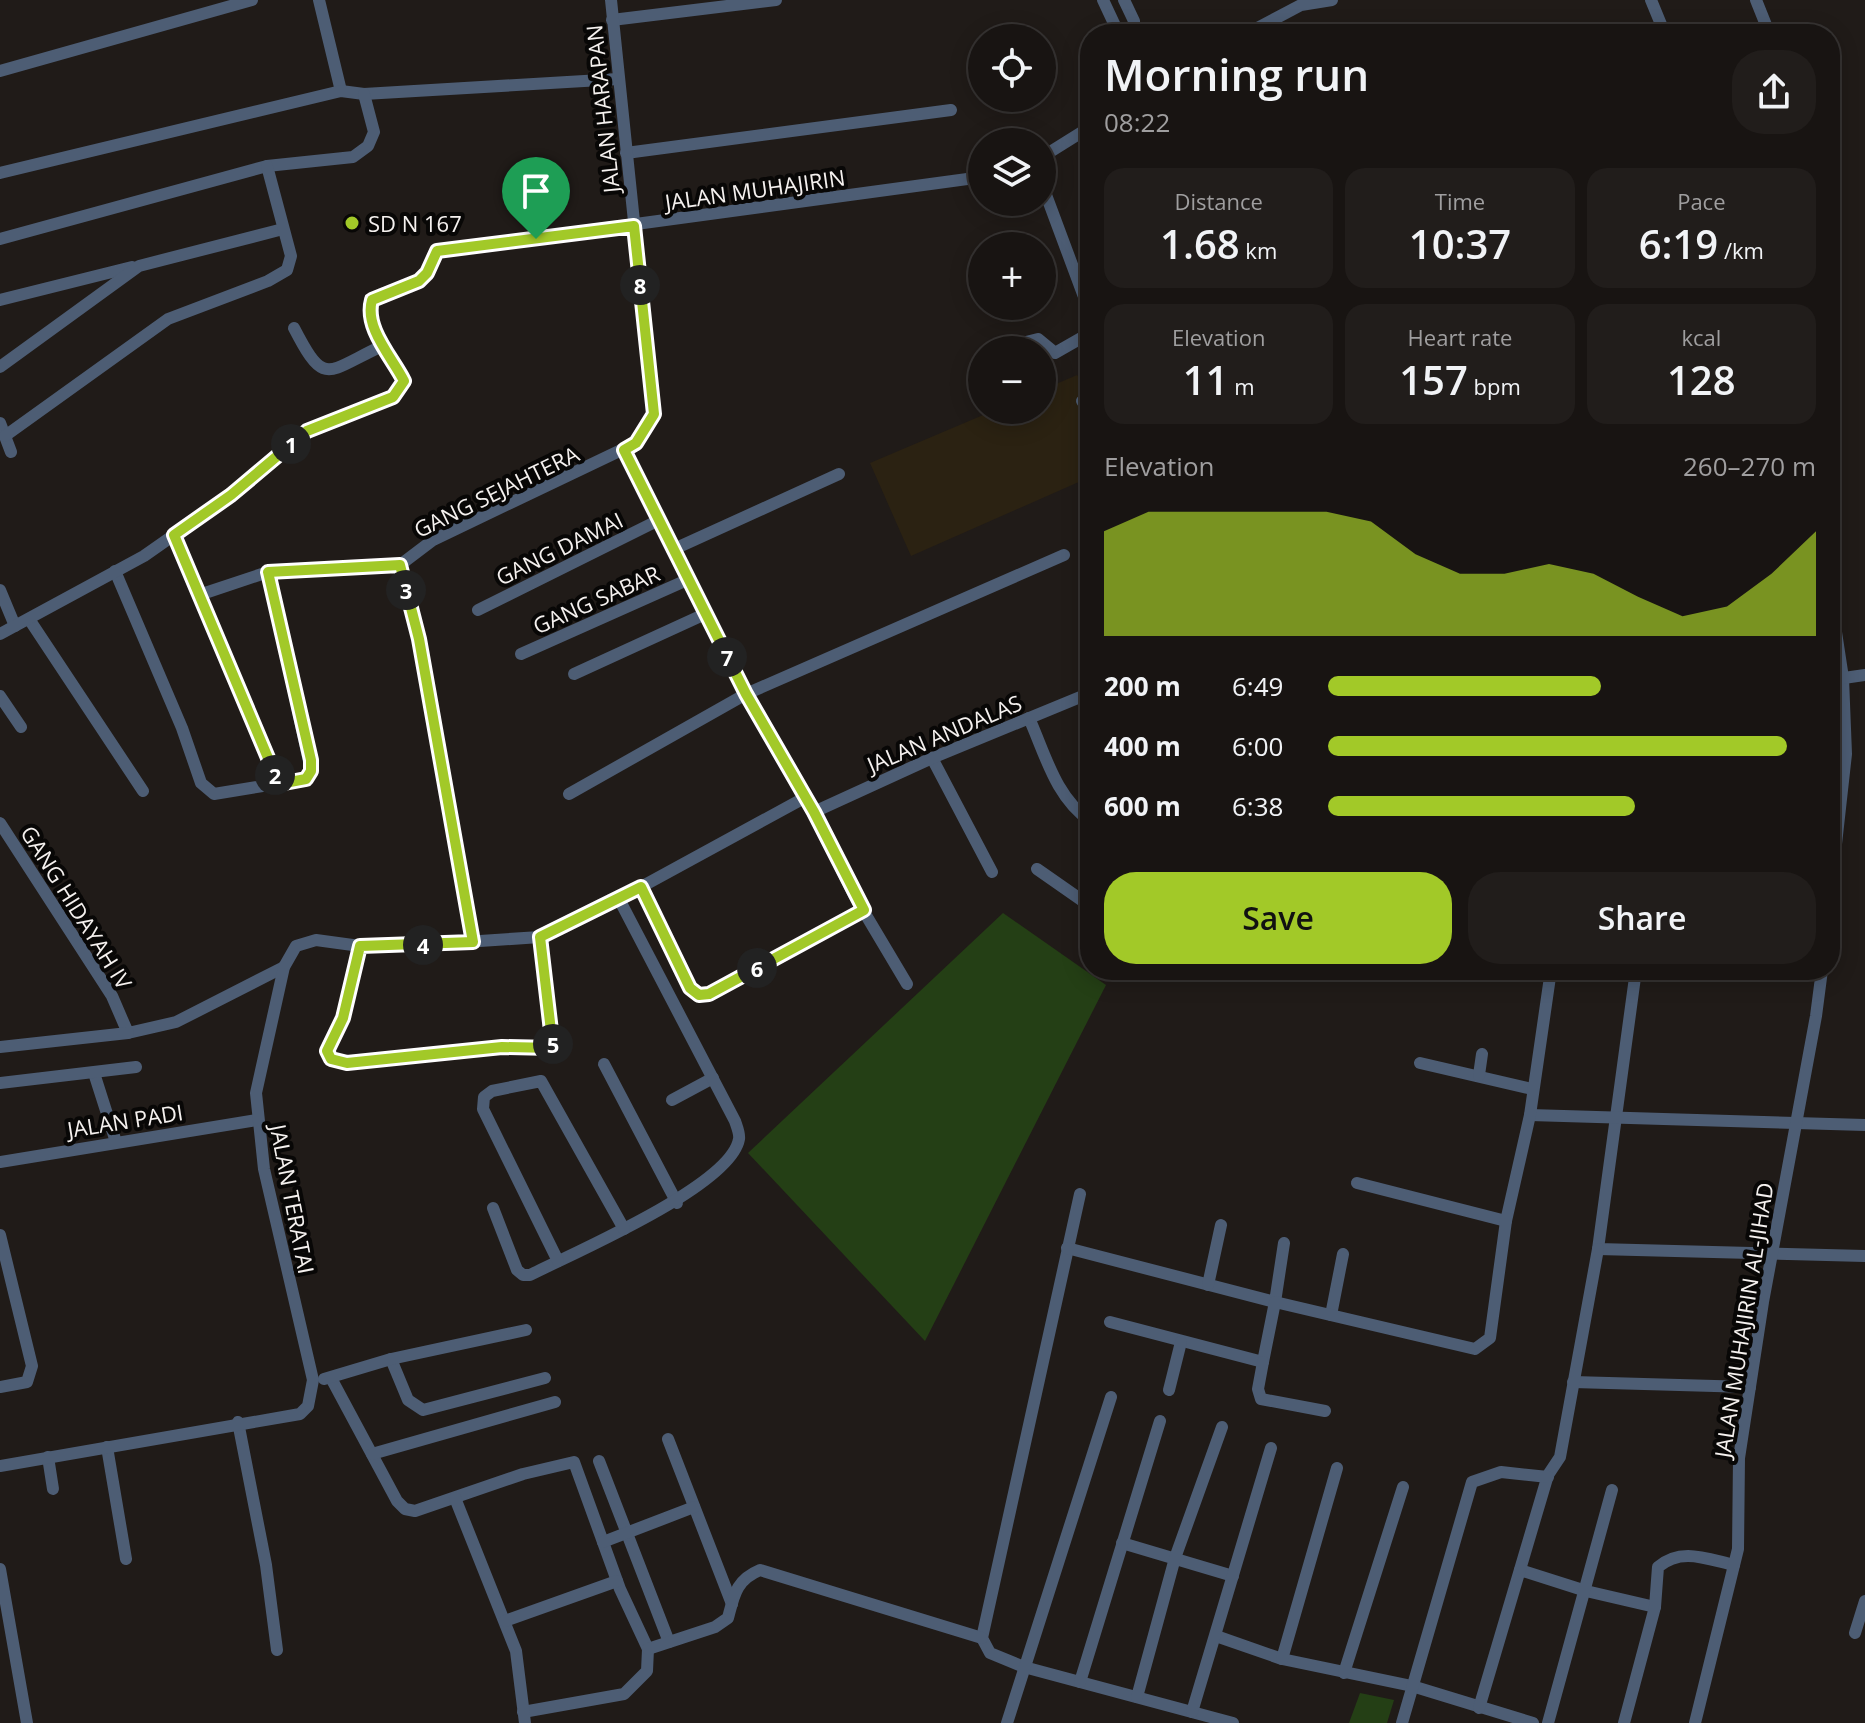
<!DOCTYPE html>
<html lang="en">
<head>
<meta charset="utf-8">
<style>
	:root { --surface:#181412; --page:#211d1b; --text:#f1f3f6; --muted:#9f9e9f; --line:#363332; --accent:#a2c928 }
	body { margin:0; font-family:"Open Sans",sans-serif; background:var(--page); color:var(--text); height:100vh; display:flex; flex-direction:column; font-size:30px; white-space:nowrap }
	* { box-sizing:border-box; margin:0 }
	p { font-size:26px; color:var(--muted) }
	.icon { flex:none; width:44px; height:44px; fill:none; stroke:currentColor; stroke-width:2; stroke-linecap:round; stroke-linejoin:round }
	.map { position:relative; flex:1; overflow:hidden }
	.drawer { position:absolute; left:1080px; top:24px; width:760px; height:956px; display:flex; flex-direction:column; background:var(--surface); border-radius:32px; box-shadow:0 4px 20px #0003,0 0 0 2px var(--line) }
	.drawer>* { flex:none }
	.buttons { position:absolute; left:968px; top:24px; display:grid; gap:16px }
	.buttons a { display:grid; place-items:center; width:88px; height:88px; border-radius:50%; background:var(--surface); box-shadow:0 4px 20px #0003,0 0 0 2px var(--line); font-size:40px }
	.pin { position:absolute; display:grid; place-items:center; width:68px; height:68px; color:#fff; margin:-82px -34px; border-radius:50% 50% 50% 0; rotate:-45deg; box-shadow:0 0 8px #0007 }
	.pin .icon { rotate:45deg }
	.km { position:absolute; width:40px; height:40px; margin:-20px; border-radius:50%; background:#222; color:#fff; font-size:22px; line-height:40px; text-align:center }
	.round { display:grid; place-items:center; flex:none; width:84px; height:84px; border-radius:32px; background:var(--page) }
	.overview { display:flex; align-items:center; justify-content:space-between; height:136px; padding:0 24px }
	h1 { font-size:44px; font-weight:600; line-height:60px }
	.figures { display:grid; grid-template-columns:repeat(3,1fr); gap:12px; height:136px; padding:8px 24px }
	.figures div { display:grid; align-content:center; border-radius:20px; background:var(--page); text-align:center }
	.figures b { font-size:40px; font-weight:600 }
	.figures small { font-size:22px; font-weight:400 }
	.figures p { font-size:22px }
	.chart { height:224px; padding:16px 24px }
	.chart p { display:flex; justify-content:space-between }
	.chart svg { width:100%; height:144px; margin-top:8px; fill:var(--accent); opacity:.7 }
	.primary-button { display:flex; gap:16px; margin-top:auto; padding:16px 24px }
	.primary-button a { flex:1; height:92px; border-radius:32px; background:var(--accent); color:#111; font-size:32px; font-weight:600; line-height:92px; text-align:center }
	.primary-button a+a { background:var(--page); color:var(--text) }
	ul { padding:0 24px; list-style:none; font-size:26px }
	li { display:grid; grid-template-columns:128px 96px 1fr; align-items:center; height:60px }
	li i { height:20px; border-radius:10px; background:var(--accent) }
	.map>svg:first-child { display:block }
	.industrial { fill:#2b2212 }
	.green { fill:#243f15 }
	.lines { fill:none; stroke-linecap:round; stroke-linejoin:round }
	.minor { stroke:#4d5d74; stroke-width:12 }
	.route-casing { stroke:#fff; stroke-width:16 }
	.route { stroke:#a2c928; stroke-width:10 }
	.poi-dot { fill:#a2c928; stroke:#080706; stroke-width:3 }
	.labels { text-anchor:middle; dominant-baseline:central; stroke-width:8; stroke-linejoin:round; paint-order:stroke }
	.street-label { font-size:22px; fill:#f5f1ef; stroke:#080706 }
	.poi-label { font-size:22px; fill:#f5f1ef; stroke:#080706; text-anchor:start }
</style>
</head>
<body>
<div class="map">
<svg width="1865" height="1723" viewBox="0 0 1865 1723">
	<rect width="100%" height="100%" fill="#201b18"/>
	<!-- industrial -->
	<path class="industrial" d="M1077,375L1090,392V477L911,556L870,463L995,410H1042V390Z"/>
	<!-- green -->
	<g class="green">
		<path d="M1003,913L1106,985L925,1341L748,1153Z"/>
		<path d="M1360,1693L1394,1700L1387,1723H1349Z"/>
	</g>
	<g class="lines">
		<!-- minor -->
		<g class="minor">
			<path d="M319,0L341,91"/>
			<path d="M1103,0L1118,32L1130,33"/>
			<path d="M1124,0L1134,21L1131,34"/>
			<path d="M1651,0L1665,34"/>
			<path d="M1756,0L1768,30"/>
			<path d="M612,20L776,0"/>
			<path d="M1246,34L1301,5L1332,0"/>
			<path d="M0,71L252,0"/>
			<path d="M626,153L951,110"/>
			<path d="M1042,157L1090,127"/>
			<path d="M0,173L341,91L364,94L618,79"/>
			<path d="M1042,184L1090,313"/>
			<path d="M0,239L267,166L353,157L368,146L374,132L364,94"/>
			<path d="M0,300L132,267"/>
			<path d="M294,328C325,388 326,372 382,346"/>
			<path d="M1022,343L1038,339L1055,353L1090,333"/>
			<path d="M0,367L139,266L283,229"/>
			<path d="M1082,401L1090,413"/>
			<path d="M0,423L11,452"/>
			<path d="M5,436L168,319L268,281L287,270L291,256L267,166"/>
			<path d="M624,450L746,694L806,797L854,895L907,984"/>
			<path d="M174,535L279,784"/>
			<path d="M672,550L839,474"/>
			<path d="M400,565L419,639L473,942"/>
			<path d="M115,571L182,728L201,783L214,794L306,779L311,771L268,572"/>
			<path d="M0,590L15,626"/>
			<path d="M1830,593L1843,678L1846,754L1830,898"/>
			<path d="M199,595L268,572L400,565L433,540L636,443L654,414L611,0"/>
			<path d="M478,610L657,521"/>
			<path d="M29,619L143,791"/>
			<path d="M0,634L144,556L231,495L307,431L393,397L404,381C392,357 364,328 372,300L419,281L427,273L437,251L982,177"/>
			<path d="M521,654L687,580"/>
			<path d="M574,674L705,614"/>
			<path d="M1830,680L1865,675"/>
			<path d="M0,696L21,727"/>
			<path d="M1029,718C1046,756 1055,796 1090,821"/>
			<path d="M932,758L992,872"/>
			<path d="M569,794L746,694L1064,555"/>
			<path d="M814,812L932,758L1090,693"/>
			<path d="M0,823L112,996L128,1033L176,1022L284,967"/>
			<path d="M1037,869L1090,906"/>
			<path d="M641,887L690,988L699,995L709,994L864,910"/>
			<path d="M360,946L343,1018L327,1051L331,1059L347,1063L502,1047L553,1048L540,937"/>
			<path d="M1636,970L1598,1249L1865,1256"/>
			<path d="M0,1047L128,1033"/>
			<path d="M1420,1063L1532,1089"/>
			<path d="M604,1064L677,1203"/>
			<path d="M94,1073L116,1142"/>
			<path d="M1479,1075L1482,1054"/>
			<path d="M0,1083L136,1067"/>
			<path d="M672,1100L713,1078"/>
			<path d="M1530,1115L1865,1125"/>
			<path d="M0,1162L257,1120"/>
			<path d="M1357,1183L1506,1221"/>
			<path d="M1080,1194L982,1638L990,1653L1024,1667L1233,1723"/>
			<path d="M493,1208L517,1270L523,1275H530C573,1253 731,1186 739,1139C740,1134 737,1127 735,1121L619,899"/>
			<path d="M0,1235L32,1366L27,1382L0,1387"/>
			<path d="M1067,1248L1275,1302L1284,1243"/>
			<path d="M558,1261L483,1109L484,1097L492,1091L541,1081L624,1229"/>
			<path d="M1208,1285L1221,1225"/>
			<path d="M1331,1315L1343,1254"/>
			<path d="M1110,1322L1263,1362L1275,1302L1475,1349L1490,1338L1506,1221L1530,1115L1551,970"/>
			<path d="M391,1359L408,1400L423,1410L545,1378"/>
			<path d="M1263,1362L1258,1389L1261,1399L1325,1411"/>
			<path d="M331,1378L397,1501L405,1509L415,1511L523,1474L574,1462L620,1589L648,1649L647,1671L624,1694L523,1712"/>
			<path d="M324,1379L391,1359L526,1330"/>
			<path d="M1573,1382L1750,1387"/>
			<path d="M1169,1390L1181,1342"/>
			<path d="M238,1422L266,1565L277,1650"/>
			<path d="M668,1439L732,1604"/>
			<path d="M107,1447L126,1559"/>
			<path d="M372,1454L555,1402"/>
			<path d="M48,1457L53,1489"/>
			<path d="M599,1461L669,1642"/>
			<path d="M0,1466L300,1414L308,1406L313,1380L264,1169L256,1093L284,967L296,946L316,940L360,946L420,945L540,937L619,899L806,797"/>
			<path d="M455,1498L516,1651L525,1723"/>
			<path d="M603,1542L694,1507"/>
			<path d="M1122,1543L1233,1576"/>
			<path d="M0,1569L27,1723"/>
			<path d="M1520,1570L1586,1591L1655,1607"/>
			<path d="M505,1621L617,1581"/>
			<path d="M1855,1633L1865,1601"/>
			<path d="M1216,1636L1282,1659L1412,1686L1533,1723"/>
			<path d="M648,1649L715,1627L728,1618C734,1595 736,1580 760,1570L982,1638"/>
			<path d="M1282,1659L1337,1468"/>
			<path d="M1344,1673L1403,1487"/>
			<path d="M1080,1682L1160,1421"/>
			<path d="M1137,1697L1175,1558L1222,1427"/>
			<path d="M1479,1708L1548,1475L1560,1457L1598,1249"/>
			<path d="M1192,1712L1271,1448"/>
			<path d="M1007,1723L1111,1397"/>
			<path d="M1402,1723L1472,1482L1501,1472L1548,1477"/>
			<path d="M1548,1723L1612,1490"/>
			<path d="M1624,1723L1655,1607L1658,1567C1681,1547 1707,1559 1734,1565"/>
			<path d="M1695,1723L1738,1549L1739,1458L1763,1302L1816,1016L1822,970"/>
		</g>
	</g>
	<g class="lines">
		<!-- route casing -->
		<g class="route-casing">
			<path id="route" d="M634,226L654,414L636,443L624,450L746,694L814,812L864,910L709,994L699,995L690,988L641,887L540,937L553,1048L502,1047L347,1063L331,1059L327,1051L343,1018L360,946L473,942L419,639L400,565L268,572L311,760V771L306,779L279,784L174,535L231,495L307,431L393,397L404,381C392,357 364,328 372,300L419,281L427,273L437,251Z"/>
		</g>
		<!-- route -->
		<use href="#route" class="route"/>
	</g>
	<!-- markers -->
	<circle class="poi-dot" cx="352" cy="223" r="8"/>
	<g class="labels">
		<!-- street labels -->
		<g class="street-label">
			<text transform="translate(602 109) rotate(-96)">JALAN HARAPAN</text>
			<text transform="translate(755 189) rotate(-8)">JALAN MUHAJIRIN</text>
			<text transform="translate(496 491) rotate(-26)">GANG SEJAHTERA</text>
			<text transform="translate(559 548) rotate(-26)">GANG DAMAI</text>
			<text transform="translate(596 599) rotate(-24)">GANG SABAR</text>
			<text transform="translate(944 733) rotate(-23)">JALAN ANDALAS</text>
			<text transform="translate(77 907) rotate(58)">GANG HIDAYAH IV</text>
			<text transform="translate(125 1120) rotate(-9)">JALAN PADI</text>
			<text transform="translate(293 1199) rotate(79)">JALAN TERATAI</text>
			<text transform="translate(1743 1320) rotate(-81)">JALAN MUHAJIRIN AL-JIHAD</text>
		</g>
		<!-- poi labels -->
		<g class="poi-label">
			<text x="368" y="223">SD N 167</text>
		</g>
	</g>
</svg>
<div class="buttons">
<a><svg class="icon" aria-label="locate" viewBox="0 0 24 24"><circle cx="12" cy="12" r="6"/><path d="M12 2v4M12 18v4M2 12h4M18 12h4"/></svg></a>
<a><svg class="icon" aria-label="layers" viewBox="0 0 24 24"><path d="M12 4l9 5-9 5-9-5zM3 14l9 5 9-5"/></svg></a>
<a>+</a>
<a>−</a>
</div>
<div class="pin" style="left:536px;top:239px;background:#1e9e55"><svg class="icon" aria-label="arrive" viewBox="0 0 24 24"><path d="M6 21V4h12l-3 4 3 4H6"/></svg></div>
<b class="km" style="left:291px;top:444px">1</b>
<b class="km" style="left:275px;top:775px">2</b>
<b class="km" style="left:406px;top:590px">3</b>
<b class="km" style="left:423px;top:945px">4</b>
<b class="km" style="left:553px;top:1044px">5</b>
<b class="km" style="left:757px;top:968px">6</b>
<b class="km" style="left:727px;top:657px">7</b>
<b class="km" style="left:640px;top:285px">8</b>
<section class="drawer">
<div class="overview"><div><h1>Morning run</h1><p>08:22</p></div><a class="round"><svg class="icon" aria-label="share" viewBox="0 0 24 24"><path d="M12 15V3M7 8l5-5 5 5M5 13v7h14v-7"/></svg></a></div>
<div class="figures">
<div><p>Distance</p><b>1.68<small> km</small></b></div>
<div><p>Time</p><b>10:37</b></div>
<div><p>Pace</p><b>6:19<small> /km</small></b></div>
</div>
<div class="figures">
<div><p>Elevation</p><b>11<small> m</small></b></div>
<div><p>Heart rate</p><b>157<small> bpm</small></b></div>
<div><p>kcal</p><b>128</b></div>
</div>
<div class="chart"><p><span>Elevation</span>260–270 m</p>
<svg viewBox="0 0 160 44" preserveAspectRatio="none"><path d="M0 44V12L10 6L20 6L30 6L40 6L50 6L60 9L70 19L80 25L90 25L100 22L110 25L120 32L130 38L140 35L150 25L160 12V44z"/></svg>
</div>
<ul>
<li><b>200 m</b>6:49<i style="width:56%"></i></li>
<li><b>400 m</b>6:00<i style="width:94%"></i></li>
<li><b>600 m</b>6:38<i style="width:63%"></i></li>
</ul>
<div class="primary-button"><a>Save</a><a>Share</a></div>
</section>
</div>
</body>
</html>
